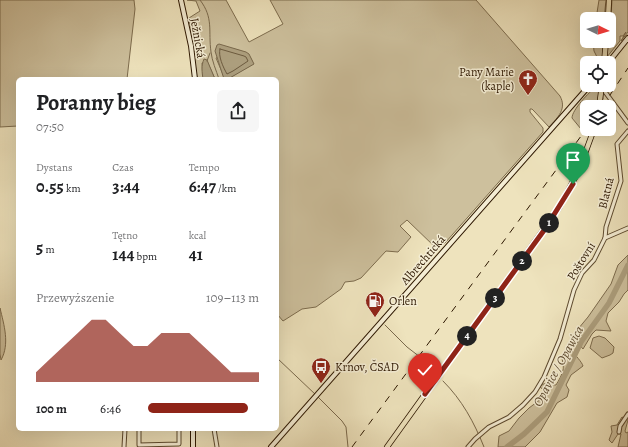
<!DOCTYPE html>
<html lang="pl">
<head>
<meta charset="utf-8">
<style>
	:root { --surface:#fff; --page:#f6f6f6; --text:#202124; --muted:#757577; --accent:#8f2418 }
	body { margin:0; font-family:Alegreya,serif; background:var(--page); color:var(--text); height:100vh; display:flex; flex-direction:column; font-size:15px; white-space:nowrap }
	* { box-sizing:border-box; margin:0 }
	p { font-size:13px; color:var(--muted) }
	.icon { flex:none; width:22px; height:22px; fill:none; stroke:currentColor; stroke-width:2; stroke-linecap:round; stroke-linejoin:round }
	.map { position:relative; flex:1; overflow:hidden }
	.panel { position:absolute; left:16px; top:77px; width:263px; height:354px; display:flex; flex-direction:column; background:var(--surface); border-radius:6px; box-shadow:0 4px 16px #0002 }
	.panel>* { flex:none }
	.needle { width:26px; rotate:95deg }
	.tools { position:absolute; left:580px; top:12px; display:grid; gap:8px }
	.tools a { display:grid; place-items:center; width:36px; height:36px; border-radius:6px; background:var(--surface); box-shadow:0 4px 16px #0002; font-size:20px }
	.pin { position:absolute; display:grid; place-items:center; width:34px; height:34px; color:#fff; margin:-41px -17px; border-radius:50% 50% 50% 0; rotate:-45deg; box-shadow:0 0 4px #0007 }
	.pin .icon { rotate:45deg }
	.km { position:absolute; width:20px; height:20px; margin:-10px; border-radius:50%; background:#222; color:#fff; font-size:11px; line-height:20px; text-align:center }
	.round { display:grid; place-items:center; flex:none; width:42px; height:42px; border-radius:6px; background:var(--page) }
	.overview { display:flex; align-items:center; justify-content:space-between; height:68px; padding:0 20px }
	h1 { font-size:22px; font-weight:700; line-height:30px }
	.stats { display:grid; grid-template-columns:repeat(3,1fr); gap:6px; height:68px; padding:4px 20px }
	.stats div { display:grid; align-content:center }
	.stats b { font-size:17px; font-weight:700 }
	.stats small { font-size:11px; font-weight:400 }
	.stats p { font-size:11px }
	.chart { height:112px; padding:8px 20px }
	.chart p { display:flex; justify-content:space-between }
	.chart svg { width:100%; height:72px; margin-top:4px; fill:var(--accent); opacity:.7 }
	ul { padding:0 20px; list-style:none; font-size:13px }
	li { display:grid; grid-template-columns:64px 48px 1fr; align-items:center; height:30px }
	li i { height:10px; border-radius:5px; background:var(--accent) }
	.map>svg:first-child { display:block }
	.green { fill:#cdc09d; stroke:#7d6c4e }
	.water { fill:#ac9e7d; stroke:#79684b }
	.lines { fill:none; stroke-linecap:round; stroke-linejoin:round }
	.shore { stroke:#6c5a3e; stroke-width:1 }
	.stream { stroke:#79684b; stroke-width:1 }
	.river { stroke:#ac9e7d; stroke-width:5.5 }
	.street-casing { stroke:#5d4a2f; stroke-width:5 }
	.secondary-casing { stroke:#2d1700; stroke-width:6 }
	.primary-casing { stroke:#2d1700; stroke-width:6 }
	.street { stroke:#f4edd4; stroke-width:3 }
	.secondary { stroke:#f4edd4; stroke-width:4 }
	.primary { stroke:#eee3bd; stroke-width:4.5 }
	.rail { stroke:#2d1700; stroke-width:1; stroke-dasharray:7 7; stroke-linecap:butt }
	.primary-bridge-casing { stroke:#2d1700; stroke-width:6; stroke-linecap:butt }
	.primary-bridge { stroke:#eee3bd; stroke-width:4.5 }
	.route-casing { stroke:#fff; stroke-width:8 }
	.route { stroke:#8f2418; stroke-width:5 }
	.labels { text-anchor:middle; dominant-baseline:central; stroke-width:3; stroke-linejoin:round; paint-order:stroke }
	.street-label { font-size:12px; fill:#2d1700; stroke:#f4edd4 }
	.poi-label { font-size:12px; fill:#2d1700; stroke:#f4edd4; text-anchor:start }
	.water-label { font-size:13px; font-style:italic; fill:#604d32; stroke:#f4edd4 }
</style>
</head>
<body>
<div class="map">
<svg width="628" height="447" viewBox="0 0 628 447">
	<rect width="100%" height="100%" fill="#eee3bd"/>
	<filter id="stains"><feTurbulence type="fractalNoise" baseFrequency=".005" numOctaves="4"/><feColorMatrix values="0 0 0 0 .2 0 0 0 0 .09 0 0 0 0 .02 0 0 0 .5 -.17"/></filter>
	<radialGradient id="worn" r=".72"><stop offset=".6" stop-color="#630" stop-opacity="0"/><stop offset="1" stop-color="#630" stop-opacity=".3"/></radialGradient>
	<!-- green -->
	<g class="green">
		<path d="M0,0H134L135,9L127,79H18V126L0,127Z"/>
		<path d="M187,0H226L249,42L283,24L270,0H476L560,96C567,109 558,117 549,127L534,111L532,109H530V112L543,128V132L445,243L436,248L407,220L400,226L411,237L398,252L386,251L361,278L354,281L345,282L341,289L316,307L302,309L283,321L277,314V79H227L253,64C250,53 244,52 234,49L216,58L225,79H215L207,61L202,63L203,79H197L189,18L200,11L196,1Z"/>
		<path d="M599,0H606L604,19H596Z"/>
		<path d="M612,0H628V32L621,41L626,32L623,36H620V41L602,63H600L594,51L593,41H603L602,47H609Z"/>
		<path d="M596,87L602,91L603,99L597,107H587V121L581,129L572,118C572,110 589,92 596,87Z"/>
		<path d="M628,255V290L624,294L619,302L608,313L606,321L611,331L596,330L592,334L583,349L577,342L582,334L578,329L588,317L611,284L618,265Z"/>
		<path d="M0,308C4,325 10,344 1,360L0,354Z"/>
		<path d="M599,336L605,338L614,347L613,353L610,355L602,358L590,348L593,338Z"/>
		<path d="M572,351C575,355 582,362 583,366L571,375L566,385L569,390L567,397L557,403L540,432L525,447H498L499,436L509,431L519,418L529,408L541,399L545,393V391L540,387C546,380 549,385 556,385C559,380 562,375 563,370C565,363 556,352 572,351Z"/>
		<path d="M622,417L628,420L625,431L626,433L628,432V447H618L621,434H618L612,443L609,440L612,432L611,426L617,425Z"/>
	</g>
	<!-- water -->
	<g class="water">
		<path d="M219,44L246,52L249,54L254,64L228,79H224L215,51L217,45Z"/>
		<path d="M204,59L207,60L215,79H203C202,72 201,66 204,59Z"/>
	</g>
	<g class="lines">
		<!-- shore -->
		<path class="shore" d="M220,49L244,56L246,57L248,61L233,71L227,74C223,67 218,56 220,49Z"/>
		<!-- stream -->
		<g class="stream">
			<path d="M200,0C214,18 208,31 211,52C212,61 216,70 219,79"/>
			<path d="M207,61L210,53"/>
			<path d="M385,325L407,347L420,357L433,370"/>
			<path d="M277,358L316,395"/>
			<path d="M443,381C462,400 474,422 484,447"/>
			<path d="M318,397L342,421L346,427L348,447"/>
		</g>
		<!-- river -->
		<path class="river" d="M507,447L524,434L547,412L581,342L609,303L628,265"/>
		<!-- street casing -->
		<g class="street-casing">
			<g id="street">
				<path d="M600,85L628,123"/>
				<path d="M605,238L606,227L621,181L617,144L628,131"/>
				<path d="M139,429V445L179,444V429"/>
				<path d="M214,429L217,447"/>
				<path d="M619,432L620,426L628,414"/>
				<path d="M124,447L125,429"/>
				<path d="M468,447L475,439L489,427L509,417L523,405L535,392L544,377L560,339L574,290L582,273L594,260L605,238L628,228"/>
			</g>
		</g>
		<!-- secondary casing -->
		<g class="secondary-casing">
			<g id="secondary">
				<path d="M181,0L191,46L195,79"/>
				<path d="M608,63L628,38"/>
				<path d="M193,429V447"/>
				<path d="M271,447L590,85"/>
			</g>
		</g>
		<!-- primary casing -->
		<g class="primary-casing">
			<g id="primary">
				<path d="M608,19L609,0"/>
				<path d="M604,63L606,41"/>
				<path d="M387,447L559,208L579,170L594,129"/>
			</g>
		</g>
		<!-- street -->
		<use href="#street" class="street"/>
		<!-- secondary -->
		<use href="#secondary" class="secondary"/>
		<!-- primary -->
		<use href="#primary" class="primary"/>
		<!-- rail -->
		<g class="rail">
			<path d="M602,107L628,68"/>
			<path d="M352,447L587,128"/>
		</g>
		<!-- primary-bridge casing -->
		<g class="primary-bridge-casing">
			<path id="primary-bridge" d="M599,107L602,85"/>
		</g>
		<!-- primary-bridge -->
		<use href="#primary-bridge" class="primary-bridge"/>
	</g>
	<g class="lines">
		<!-- route casing -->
		<g class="route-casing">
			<path id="route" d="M425,394L545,229L573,184"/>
		</g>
		<!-- route -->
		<use href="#route" class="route"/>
	</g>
	<!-- icons -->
	<defs>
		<g id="church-pin" transform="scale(1)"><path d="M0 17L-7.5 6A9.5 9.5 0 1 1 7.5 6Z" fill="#8f2418" stroke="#f4edd4"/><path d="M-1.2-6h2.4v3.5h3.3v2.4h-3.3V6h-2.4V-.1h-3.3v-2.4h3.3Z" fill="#fff"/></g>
		<g id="fuel-pin" transform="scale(1)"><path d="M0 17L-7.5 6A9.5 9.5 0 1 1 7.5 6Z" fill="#8f2418" stroke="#f4edd4"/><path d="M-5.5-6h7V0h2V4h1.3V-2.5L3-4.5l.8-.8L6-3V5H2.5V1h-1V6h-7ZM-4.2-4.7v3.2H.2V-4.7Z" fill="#fff"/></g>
		<g id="bus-pin" transform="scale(1)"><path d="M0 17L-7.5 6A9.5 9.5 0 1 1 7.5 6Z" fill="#8f2418" stroke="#f4edd4"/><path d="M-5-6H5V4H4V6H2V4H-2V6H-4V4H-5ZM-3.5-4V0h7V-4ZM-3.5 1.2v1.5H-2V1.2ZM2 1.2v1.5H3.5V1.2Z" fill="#fff"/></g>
	</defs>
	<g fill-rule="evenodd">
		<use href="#church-pin" x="528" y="79"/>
		<use href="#fuel-pin" x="375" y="301"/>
		<use href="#bus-pin" x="321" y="367"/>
	</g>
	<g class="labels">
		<!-- street labels -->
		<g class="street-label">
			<text transform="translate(198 38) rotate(80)">Ježnická</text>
			<text transform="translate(606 193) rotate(-76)">Blatná</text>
			<text transform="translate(423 260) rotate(-49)">Albrechtická</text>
			<text transform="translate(581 261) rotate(-58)">Poštovní</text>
		</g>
		<!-- poi labels -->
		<g class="poi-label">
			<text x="514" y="72" text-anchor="end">Pany Marie<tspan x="514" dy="14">(kaple)</tspan></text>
			<text x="389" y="301">Orlen</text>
			<text x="335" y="367">Krnov, ČSAD</text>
		</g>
		<!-- water labels -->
		<g class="water-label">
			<text transform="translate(558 366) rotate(-61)">Opavice / Opawica</text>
		</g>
	</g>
	<rect width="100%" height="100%" filter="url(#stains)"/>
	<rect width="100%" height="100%" fill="url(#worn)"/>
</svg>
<div class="tools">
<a><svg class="needle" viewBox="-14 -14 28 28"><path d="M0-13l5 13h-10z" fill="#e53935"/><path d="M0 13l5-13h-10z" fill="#757577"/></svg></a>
<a><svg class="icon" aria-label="locate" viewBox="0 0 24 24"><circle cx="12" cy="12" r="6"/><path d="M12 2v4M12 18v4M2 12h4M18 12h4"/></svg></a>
<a><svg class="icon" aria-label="layers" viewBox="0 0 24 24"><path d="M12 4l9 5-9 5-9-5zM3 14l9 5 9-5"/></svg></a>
</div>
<div class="pin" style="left:573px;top:184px;background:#1e9e55"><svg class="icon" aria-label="arrive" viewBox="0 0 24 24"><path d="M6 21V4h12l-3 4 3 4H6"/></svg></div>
<div class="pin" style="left:425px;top:394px;background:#d93025"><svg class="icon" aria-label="check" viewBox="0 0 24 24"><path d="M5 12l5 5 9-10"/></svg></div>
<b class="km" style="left:549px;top:223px">1</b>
<b class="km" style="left:522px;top:261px">2</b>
<b class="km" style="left:495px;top:298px">3</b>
<b class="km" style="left:467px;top:336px">4</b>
<section class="panel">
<div class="overview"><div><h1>Poranny bieg</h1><p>07:50</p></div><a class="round"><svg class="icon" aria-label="share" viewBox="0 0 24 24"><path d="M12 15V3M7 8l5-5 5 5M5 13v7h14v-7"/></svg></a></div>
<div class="stats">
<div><p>Dystans</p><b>0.55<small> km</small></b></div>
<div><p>Czas</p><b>3:44</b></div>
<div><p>Tempo</p><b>6:47<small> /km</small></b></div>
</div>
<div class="stats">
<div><b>5<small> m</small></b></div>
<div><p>Tętno</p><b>144<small> bpm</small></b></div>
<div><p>kcal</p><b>41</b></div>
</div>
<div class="chart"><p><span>Przewyższenie</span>109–113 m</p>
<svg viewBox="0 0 160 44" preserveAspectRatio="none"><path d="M0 44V38L10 30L20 22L30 14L40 6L50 6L60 14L70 22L80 22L90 14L100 14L110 14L120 22L130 30L140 38L150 38L160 38V44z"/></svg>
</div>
<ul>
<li><b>100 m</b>6:46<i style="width:90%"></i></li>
</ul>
</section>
</div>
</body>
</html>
